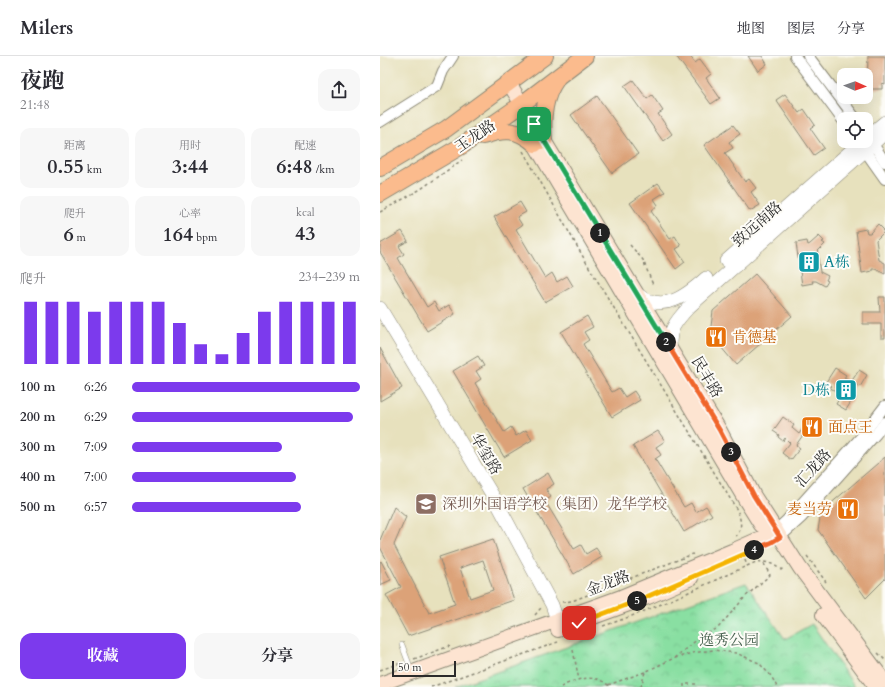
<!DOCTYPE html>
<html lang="zh">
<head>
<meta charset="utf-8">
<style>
	:root { --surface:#fff; --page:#f7f7f7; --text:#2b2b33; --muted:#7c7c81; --line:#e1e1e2; --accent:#7c3aed }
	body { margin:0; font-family:Cardo,"Noto Serif SC",serif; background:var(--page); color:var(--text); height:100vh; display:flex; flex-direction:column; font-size:15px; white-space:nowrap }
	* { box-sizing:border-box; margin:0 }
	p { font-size:13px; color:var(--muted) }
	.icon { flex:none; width:22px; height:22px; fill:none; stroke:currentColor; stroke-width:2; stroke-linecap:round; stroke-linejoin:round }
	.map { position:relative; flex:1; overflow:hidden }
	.details { display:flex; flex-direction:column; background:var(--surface); width:380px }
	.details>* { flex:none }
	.needle { width:26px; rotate:92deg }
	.tools { position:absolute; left:457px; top:12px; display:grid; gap:8px }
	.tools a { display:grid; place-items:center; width:36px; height:36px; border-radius:8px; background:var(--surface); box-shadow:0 4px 16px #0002; font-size:20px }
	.scale { position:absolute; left:12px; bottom:10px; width:64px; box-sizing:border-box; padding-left:4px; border:2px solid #2b2b2b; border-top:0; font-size:11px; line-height:14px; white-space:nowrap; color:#2b2b2b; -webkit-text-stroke:3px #fdfcf7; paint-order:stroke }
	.pin { position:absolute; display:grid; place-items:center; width:34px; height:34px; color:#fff; margin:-17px; border-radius:8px; box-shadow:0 2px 6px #0006 }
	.km { position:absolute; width:20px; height:20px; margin:-10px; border-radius:50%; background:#222; color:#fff; font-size:11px; line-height:20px; text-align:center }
	.round { display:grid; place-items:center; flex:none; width:42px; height:42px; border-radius:12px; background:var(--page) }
	.headline { display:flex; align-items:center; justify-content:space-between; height:68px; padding:0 20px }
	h1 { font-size:22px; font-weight:700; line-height:30px }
	.stats { display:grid; grid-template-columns:repeat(3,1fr); gap:6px; height:68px; padding:4px 20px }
	.stats div { display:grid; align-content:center; border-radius:10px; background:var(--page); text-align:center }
	.stats b { font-size:20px; font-weight:700 }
	.stats small { font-size:11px; font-weight:400 }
	.stats p { font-size:11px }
	.chart { height:112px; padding:8px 20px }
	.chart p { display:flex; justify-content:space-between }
	.chart svg { width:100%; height:72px; margin-top:4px; stroke:var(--accent); stroke-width:6 }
	.cta { display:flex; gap:8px; margin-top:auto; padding:8px 20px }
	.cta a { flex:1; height:46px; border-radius:12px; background:var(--accent); color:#fff; font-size:16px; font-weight:700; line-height:46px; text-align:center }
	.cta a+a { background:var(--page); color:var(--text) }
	ul { padding:0 20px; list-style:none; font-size:13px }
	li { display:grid; grid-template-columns:64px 48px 1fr; align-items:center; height:30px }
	li i { height:10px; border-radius:5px; background:var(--accent) }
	header { display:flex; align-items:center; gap:24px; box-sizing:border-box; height:56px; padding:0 20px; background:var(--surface); border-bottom:1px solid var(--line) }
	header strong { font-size:19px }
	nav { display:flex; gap:22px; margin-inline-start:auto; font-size:14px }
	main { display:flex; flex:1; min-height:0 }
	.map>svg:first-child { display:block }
	.park { fill:url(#park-crowns); stroke:#5a8566 }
	.building { fill:#dca278; fill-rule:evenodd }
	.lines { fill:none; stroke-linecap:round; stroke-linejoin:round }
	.service-casing { stroke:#898674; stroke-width:6 }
	.minor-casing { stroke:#898674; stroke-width:12 }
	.tertiary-casing { stroke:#898674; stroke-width:14 }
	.secondary-casing { stroke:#898674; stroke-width:16 }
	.primary-casing { stroke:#898674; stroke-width:18 }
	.path { stroke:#898674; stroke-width:1.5; stroke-dasharray:3 3; stroke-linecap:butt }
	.service { stroke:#fff; stroke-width:5 }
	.minor { stroke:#fff; stroke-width:10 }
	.tertiary { stroke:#fff; stroke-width:13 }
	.secondary { stroke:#fde4d1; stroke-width:14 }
	.primary { stroke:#fbbb8d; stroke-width:16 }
	.split-1-casing { stroke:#fff; stroke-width:8 }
	.split-2-casing { stroke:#fff; stroke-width:8 }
	.split-3-casing { stroke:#fff; stroke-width:8 }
	.split-4-casing { stroke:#fff; stroke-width:8 }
	.split-5-casing { stroke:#fff; stroke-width:8 }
	.split-6-casing { stroke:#fff; stroke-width:8 }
	.split-1 { stroke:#22a559; stroke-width:5 }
	.split-2 { stroke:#22a559; stroke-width:5 }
	.split-3 { stroke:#f0652b; stroke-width:5 }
	.split-4 { stroke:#f0652b; stroke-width:5 }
	.split-5 { stroke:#f5b400; stroke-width:5 }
	.split-6 { stroke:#f5b400; stroke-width:5 }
	.labels { text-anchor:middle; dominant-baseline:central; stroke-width:4; stroke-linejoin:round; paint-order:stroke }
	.street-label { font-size:15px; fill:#2b2b2b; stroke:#fdfcf7 }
	.culture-label { font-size:15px; fill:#0d838f; stroke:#fdfcf7; text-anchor:start }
	.food-label { font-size:15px; fill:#c56008; stroke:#fdfcf7; text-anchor:start }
	.education-label { font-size:15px; fill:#785e54; stroke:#fdfcf7; text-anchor:start }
	.park-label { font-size:15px; fill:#47614f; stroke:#fdfcf7 }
</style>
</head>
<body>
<header>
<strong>Milers</strong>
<nav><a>地图</a><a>图层</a><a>分享</a></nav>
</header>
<main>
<section class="details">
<div class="headline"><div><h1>夜跑</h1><p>21:48</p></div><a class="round"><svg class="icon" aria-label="share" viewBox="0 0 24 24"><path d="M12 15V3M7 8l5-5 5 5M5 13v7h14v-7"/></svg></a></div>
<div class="stats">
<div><p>距离</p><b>0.55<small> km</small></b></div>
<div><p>用时</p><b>3:44</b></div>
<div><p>配速</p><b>6:48<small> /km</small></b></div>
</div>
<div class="stats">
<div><p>爬升</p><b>6<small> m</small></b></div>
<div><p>心率</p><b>164<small> bpm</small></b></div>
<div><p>kcal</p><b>43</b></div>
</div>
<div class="chart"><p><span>爬升</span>234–239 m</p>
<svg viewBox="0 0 160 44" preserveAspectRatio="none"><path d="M5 44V6M15 44V6M25 44V6M35 44V12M45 44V6M55 44V6M65 44V6M75 44V19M85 44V32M95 44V38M105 44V25M115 44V12M125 44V6M135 44V6M145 44V6M155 44V6"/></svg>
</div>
<ul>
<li><b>100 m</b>6:26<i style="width:100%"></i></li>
<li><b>200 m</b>6:29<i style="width:97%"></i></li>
<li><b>300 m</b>7:09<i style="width:66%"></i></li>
<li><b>400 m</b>7:00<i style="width:72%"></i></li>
<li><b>500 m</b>6:57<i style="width:74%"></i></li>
</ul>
<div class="cta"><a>收藏</a><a>分享</a></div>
</section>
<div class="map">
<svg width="505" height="631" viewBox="0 0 505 631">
	<defs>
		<pattern id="park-crowns" width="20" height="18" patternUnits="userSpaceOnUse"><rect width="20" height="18" fill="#89dfa2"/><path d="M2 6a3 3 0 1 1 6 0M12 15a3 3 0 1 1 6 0" fill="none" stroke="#76c08c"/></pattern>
	</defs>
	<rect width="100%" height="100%" fill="#fdfcf7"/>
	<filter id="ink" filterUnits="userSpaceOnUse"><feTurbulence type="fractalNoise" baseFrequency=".025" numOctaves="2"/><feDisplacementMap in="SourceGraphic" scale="8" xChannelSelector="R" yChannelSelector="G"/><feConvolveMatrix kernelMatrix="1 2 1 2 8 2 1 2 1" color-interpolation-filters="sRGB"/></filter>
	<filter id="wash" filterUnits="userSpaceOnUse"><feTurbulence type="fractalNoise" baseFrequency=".012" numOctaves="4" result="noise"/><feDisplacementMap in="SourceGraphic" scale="16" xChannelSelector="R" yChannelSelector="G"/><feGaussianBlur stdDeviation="0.9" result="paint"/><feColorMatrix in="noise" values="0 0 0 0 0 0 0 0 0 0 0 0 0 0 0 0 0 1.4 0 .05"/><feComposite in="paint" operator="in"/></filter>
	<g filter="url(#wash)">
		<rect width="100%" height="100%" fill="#e7e1bd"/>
		<!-- park -->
		<path class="park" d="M366,527L405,583L432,568L475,631H75Z"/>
		<g id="blocks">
			<!-- building -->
			<g class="building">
				<path d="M296,0H310L315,7L320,3L331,18L326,22L340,42L331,48Z"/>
				<path d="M368,0H382L387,8L378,15Z"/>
				<path d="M488,0H505V28L502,27V33H487Z"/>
				<path d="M253,24L267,43L272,39L283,55L278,58L292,78L283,85L244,30Z"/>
				<path d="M405,38L419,57L424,53L435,69L430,72L444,92L434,99L396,44Z"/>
				<path d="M217,40L258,98L232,117L191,59Z"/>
				<path d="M353,69L360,78L349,86L353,92L345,97L365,126L369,123L376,132L371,136L380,149L370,155L324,89Z"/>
				<path d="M278,127L285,136L274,143L278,149L271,155L290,183L295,180L301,190L296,193L305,206L296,213L250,147Z"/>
				<path d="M140,146L146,156L137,161L142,169L136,173L165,222L172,217L177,226L187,220L193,230L165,246L114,161Z"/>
				<path d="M498,168L503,173L502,174L504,176L496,184L499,204L505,207V218L495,213H492V215L482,217L476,175L486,173L487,177H490Z"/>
				<path d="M22,175L28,185L19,190L24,198L18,202L47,251L54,246L59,255L69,249L75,258L47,275L0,196V188Z"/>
				<path d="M439,180L444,185L442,186L445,188L437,196L440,216L448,220L446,224L448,225L445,230L436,225H432L433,227L422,229L416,187L427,185L428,189L430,188Z"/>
				<path d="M375,218L412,260L356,309L330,278L333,255Z"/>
				<path d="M499,241H505V282H501V268H483V256H500Z"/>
				<path d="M207,260L213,271L204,276L209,284L203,288L232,336L239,332L245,341L254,335L260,344L232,361L181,276Z"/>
				<path d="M0,292L22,332L0,345Z"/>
				<path d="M98,300L104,310L96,315L101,323L95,327L124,376L131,371L136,380L146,374L152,384L124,401L73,315Z"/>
				<path d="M455,312L466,319L464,322L471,326L479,314L487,319L480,331L475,328L469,338L474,341L466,354L456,348L463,336L457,333L456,335L450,332L452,330L446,326Z"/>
				<path d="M403,361L414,369L412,372L419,378L428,365L435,371L427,382L423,379L416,389L420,392L411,404L402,397L410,387L405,382L403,385L398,381L399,379L393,375Z"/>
				<path d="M278,375L285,385L276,391L281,399L275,403L304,451L311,447L316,456L326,450L332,459L304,476L253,390Z"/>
				<path d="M505,401V523L486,542L438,474L441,456Z"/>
				<path d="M168,417L174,428L166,433L171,441L165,445L194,493L201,489L206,498L216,492L222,501L194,518L143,433Z"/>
				<path d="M14,451L26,461L14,489L49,557L75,548L59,501L113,483L134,544L28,580L6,539L21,531L0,491V484ZM103,504L113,534L90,542L80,512Z"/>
				<path d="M1,505L11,524L0,529V506Z"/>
			</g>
		</g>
	</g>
	<g filter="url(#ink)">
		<use href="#blocks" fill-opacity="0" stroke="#898674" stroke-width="1"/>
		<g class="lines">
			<!-- service casing -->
			<g class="service-casing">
				<path id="service" d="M22,589L32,616"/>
			</g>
			<!-- minor casing -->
			<g class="minor-casing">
				<g id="minor">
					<path d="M415,0L464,66"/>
					<path d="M428,0L476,63"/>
					<path d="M0,66L57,30L63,15L73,0"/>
					<path d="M489,82L505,106"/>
					<path d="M481,89L505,123"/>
					<path d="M396,474L406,465L482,380L505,350"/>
					<path d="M400,481L422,461L496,378L505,366"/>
				</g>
			</g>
			<!-- tertiary casing -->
			<g class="tertiary-casing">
				<g id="tertiary">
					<path d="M488,80L505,66"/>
					<path d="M346,205L482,85"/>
					<path d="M257,238C283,258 306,240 326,222"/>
					<path d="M0,252L116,445L172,549L177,564"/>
					<path d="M291,294C287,275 296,265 309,251L505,77"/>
				</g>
			</g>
			<!-- secondary casing -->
			<g class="secondary-casing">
				<g id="secondary">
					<path d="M129,27L340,375L374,440L420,512L505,626"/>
					<path d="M157,92L366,445L381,469"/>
					<path d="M443,559L496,631"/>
					<path d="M178,574L268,541L311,522"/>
					<path d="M0,628L241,541L352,495L388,479L396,474"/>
				</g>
			</g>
			<!-- primary casing -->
			<g class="primary-casing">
				<g id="primary">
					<path d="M103,80C124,73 137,72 155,88"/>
					<path d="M164,85C162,64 163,42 176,24"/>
					<path d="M0,112L66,73L165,0"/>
					<path d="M0,138L83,89L142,48L205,0"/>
				</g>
			</g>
			<!-- path -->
			<g class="path">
				<path d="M143,95L206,206L357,454C361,463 363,473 356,480"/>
				<path d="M0,156L41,133L82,104"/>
				<path d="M250,189L263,204L273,229"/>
				<path d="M427,500L446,526"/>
				<path d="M365,504L367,510"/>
				<path d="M182,546L192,545L313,498"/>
				<path d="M155,559L160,553L161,552"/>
				<path d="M223,570C276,553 325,528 376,506C387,505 392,507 401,514L403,512"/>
				<path d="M193,594L199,624"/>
				<path d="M498,597L505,604"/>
				<path d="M294,602L318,583L338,572L365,541L390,519L383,506"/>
				<path d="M34,603L70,590"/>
				<path d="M0,614L21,607"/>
				<path d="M228,629L265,616L292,603L312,597L333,594L356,597L379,607L391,620L395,627L397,631"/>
				<path d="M51,631L178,586"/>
				<path d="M181,631C195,623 214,617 228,629L227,631"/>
				<path d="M261,631L265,616"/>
				<path d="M304,631V628H316V631"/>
			</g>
			<!-- service -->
			<use href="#service" class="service"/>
			<!-- minor -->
			<use href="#minor" class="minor"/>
			<!-- tertiary -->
			<use href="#tertiary" class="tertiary"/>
			<!-- secondary -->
			<use href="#secondary" class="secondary"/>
			<!-- primary -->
			<use href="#primary" class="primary"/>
		</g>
	</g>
	<g class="lines" filter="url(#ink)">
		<!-- split-1 casing -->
		<g class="split-1-casing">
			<path id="split-1" d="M154,68L220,177"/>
		</g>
		<!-- split-2 casing -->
		<g class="split-2-casing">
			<path id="split-2" d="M220,177L286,286"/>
		</g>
		<!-- split-3 casing -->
		<g class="split-3-casing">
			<path id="split-3" d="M286,286L340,375L351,396"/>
		</g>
		<!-- split-4 casing -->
		<g class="split-4-casing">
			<path id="split-4" d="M351,396L374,440L400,481L392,486L374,494"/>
		</g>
		<!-- split-5 casing -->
		<g class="split-5-casing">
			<path id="split-5" d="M257,545L374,494"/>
		</g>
		<!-- split-6 casing -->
		<g class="split-6-casing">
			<path id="split-6" d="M199,567L257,545"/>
		</g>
		<!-- split-1 -->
		<use href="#split-1" class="split-1"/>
		<!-- split-2 -->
		<use href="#split-2" class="split-2"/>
		<!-- split-3 -->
		<use href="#split-3" class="split-3"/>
		<!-- split-4 -->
		<use href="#split-4" class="split-4"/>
		<!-- split-5 -->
		<use href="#split-5" class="split-5"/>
		<!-- split-6 -->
		<use href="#split-6" class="split-6"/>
	</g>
	<!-- icons -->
	<defs>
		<g id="building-square" transform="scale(1.15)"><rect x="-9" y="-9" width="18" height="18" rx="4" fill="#0f9aa8" stroke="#fdfcf7"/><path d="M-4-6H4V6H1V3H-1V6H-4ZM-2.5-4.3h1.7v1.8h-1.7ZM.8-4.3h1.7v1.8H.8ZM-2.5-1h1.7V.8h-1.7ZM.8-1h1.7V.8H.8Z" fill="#fff"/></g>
		<g id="restaurant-square" transform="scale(1.15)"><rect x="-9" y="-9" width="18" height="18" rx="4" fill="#e8710a" stroke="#fdfcf7"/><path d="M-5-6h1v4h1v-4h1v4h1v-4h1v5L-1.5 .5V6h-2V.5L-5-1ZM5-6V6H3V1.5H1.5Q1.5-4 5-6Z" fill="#fff"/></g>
		<g id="school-square" transform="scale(1.15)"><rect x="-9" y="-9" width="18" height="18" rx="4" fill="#8d6e63" stroke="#fdfcf7"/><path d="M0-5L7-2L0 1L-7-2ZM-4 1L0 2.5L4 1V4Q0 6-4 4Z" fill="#fff"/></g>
	</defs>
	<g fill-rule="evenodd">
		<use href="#building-square" x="429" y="206"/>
		<use href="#restaurant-square" x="336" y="281"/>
		<use href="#building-square" x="466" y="334"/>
		<use href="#restaurant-square" x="432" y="371"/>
		<use href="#school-square" x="46" y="448"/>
		<use href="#restaurant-square" x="468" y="453"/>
	</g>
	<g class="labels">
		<!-- street labels -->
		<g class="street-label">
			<text transform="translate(95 80) rotate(-34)">玉龙路</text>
			<text transform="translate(377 168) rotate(-41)">致远南路</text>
			<text transform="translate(327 321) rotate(59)">民丰路</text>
			<text transform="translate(106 398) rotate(59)">华玺路</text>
			<text transform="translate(433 412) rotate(-48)">汇龙路</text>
			<text transform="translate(228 527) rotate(-21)">金龙路</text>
		</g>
		<!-- culture labels -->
		<g class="culture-label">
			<text x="444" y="206">A栋</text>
			<text x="450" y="334" text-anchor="end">D栋</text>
		</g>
		<!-- food labels -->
		<g class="food-label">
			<text x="352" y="281">肯德基</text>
			<text x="448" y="371">面点王</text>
			<text x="452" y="453" text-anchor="end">麦当劳</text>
		</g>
		<!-- education labels -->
		<g class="education-label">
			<text x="62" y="448">深圳外国语学校（集团）龙华学校</text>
		</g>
		<!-- park labels -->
		<g class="park-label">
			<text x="349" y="584">逸秀公园</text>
		</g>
	</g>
</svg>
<div class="tools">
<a><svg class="needle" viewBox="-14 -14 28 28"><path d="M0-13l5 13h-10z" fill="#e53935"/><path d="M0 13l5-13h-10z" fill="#7c7c81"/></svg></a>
<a><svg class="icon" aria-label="locate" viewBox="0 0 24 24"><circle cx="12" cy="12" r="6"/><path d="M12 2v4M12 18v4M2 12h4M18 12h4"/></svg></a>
</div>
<div class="scale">50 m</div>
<div class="pin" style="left:154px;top:68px;background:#1e9e55"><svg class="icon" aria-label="arrive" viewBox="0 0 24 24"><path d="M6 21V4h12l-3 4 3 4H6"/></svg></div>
<div class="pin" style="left:199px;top:567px;background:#d93025"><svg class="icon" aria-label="check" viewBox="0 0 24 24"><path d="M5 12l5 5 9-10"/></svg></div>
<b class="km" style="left:220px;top:177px">1</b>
<b class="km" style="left:286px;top:286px">2</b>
<b class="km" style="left:351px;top:396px">3</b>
<b class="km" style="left:374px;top:494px">4</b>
<b class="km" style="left:257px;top:545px">5</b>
</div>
</main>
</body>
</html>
